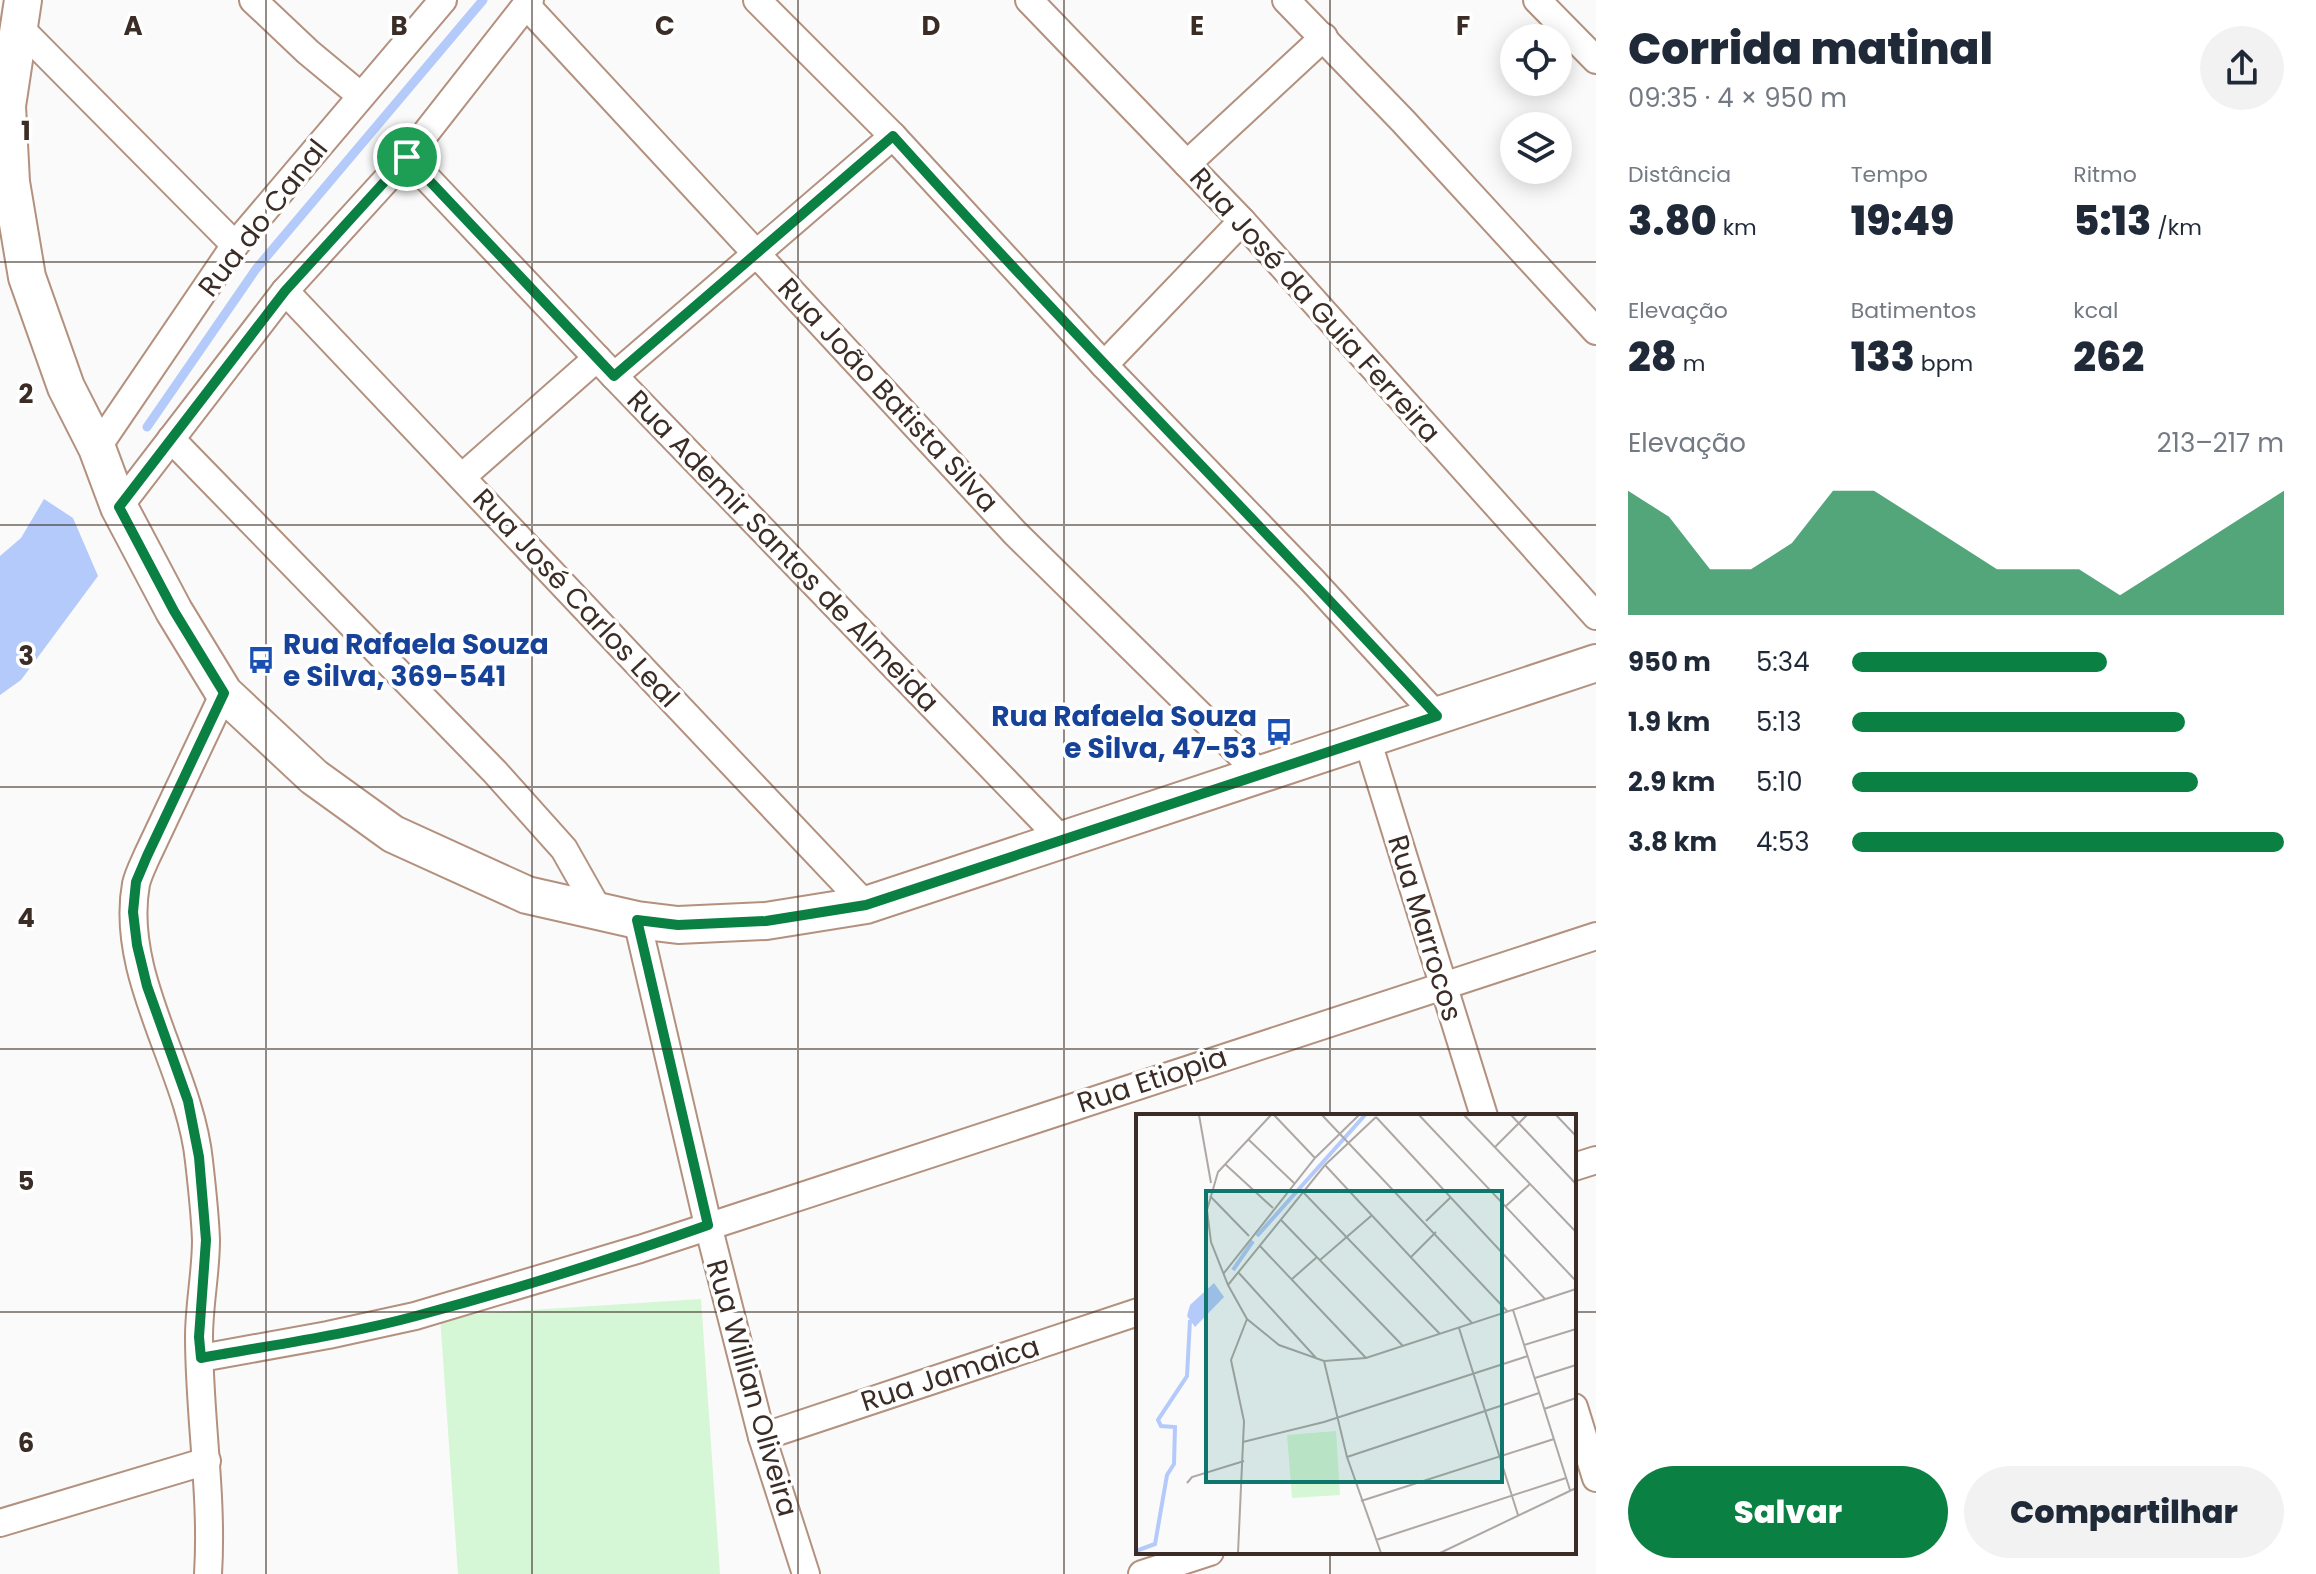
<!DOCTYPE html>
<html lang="pt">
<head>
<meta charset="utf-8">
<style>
	:root { --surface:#fff; --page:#f2f2f3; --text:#1f2937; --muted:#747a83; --accent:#0b8043 }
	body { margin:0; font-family:Poppins,sans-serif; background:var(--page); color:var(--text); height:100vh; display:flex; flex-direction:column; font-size:30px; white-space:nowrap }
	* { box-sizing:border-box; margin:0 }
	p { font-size:26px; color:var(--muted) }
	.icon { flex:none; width:44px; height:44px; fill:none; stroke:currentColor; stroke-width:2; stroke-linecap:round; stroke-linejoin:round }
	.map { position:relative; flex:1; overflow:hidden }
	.details { display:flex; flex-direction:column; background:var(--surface); width:720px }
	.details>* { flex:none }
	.controls { position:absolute; left:1500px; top:24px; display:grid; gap:16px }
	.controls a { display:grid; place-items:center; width:72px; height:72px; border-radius:50%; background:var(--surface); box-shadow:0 4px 20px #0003; font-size:40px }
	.pin { position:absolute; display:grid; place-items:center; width:68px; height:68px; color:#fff; margin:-34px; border:4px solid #fff; border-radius:50%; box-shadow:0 2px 8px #0007 }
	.round { display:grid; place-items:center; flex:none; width:84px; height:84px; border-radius:42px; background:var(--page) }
	.summary { display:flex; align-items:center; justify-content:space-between; height:136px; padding:0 32px }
	h1 { font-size:44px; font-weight:800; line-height:60px }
	.stats { display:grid; grid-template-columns:repeat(3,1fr); gap:12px; height:136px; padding:8px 32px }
	.stats div { display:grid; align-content:center }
	.stats b { font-size:40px; font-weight:800 }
	.stats small { font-size:22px; font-weight:400 }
	.stats p { font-size:22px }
	.chart { height:224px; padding:16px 32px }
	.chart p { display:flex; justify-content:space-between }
	.chart svg { width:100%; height:144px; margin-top:8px; fill:var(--accent); opacity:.7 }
	.button { display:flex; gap:16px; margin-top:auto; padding:16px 32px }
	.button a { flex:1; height:92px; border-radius:48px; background:var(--accent); color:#fff; font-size:32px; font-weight:800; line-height:92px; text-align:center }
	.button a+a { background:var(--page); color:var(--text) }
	ul { padding:0 32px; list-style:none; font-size:26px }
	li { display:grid; grid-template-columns:128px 96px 1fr; align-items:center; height:60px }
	li i { height:20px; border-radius:10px; background:var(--accent) }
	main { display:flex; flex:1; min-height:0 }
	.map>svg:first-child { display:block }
	.green { fill:#d6f7d5 }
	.water { fill:#b3cafa }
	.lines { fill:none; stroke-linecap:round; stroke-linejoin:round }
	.stream { stroke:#b3cafa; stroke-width:9 }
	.street-casing { stroke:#b3917e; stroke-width:30 }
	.secondary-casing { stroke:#b3917e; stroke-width:40 }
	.street { stroke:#fff; stroke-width:26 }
	.secondary { stroke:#fff; stroke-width:36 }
	.route-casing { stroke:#fff; stroke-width:16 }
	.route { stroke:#0b8043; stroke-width:10 }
	.grid { fill:none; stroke:#3b2d25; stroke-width:2; stroke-opacity:0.55 }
	.labels { text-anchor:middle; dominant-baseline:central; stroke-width:7; stroke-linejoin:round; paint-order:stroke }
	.street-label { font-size:28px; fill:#3b2d25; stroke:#fff }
	.transit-label { font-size:28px; font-weight:bold; fill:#164399; stroke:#fff; text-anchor:start }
	.inset-river { fill:none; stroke:#b3cafa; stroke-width:4 }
	.inset-road { fill:none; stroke:#aea8a5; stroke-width:2 }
	.view { fill:#0f766e; fill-opacity:0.15; stroke:#0f766e; stroke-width:4 }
	.inset-edge { fill:none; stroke:#3b2d25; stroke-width:4 }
	.grid-label { font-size:26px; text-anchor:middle; font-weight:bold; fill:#3b2d25; stroke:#fff; stroke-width:7; stroke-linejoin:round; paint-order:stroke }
</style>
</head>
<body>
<main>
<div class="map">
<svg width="1596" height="1574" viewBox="0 0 1596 1574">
	<rect width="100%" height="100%" fill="#fafafa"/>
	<!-- green -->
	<path class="green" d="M701,1299L720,1574H458L440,1316Z"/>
	<!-- water -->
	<path class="water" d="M44,499L73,518L98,576L21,680L0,695V556L21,538Z"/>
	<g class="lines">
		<!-- stream -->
		<path class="stream" d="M147,427L256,269L483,0"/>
		<!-- street casing -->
		<g class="street-casing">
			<g id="street">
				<path d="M253,0L308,52L361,96"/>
				<path d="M757,0L893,136L1104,365L1312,580L1437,716"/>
				<path d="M1029,0L1242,221L1596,616"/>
				<path d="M1286,0L1403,121L1596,331"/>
				<path d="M1537,0L1596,60"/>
				<path d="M526,5L1015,533L1261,775"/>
				<path d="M20,28L235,245"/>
				<path d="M407,157L614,376L1062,840"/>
				<path d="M1187,164L1324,37"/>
				<path d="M285,291L866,905"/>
				<path d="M1104,365L1242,221"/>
				<path d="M614,376L893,136"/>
				<path d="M171,439L495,772L564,849L599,911"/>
				<path d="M97,448L235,245L443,0"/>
				<path d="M462,477L597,358"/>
				<path d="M119,507L285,291L407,157L530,0"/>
				<path d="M1367,739L1484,1116"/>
				<path d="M637,920L708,1225L762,1437L806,1574"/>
				<path d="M1574,1167L1596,1160"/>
				<path d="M201,1358L328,1335L415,1316L640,1249L1596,936"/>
				<path d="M1574,1407L1596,1478"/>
				<path d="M762,1437L1138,1312"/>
				<path d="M0,1523L207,1461"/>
				<path d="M208,1574C213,1495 199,1416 199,1337C199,1305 206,1272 206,1240C205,1214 202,1187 199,1161C190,1070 119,977 136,884C138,875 143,865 147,856L224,693"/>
				<path d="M1142,1574L1210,1552"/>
			</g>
		</g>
		<!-- secondary casing -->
		<g class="secondary-casing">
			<path id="secondary" d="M23,0L7,106L11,182L27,277L66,387L97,448L119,507L174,611L224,693L314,777L393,834L527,895L637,920L678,925L766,921L866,905L1596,663"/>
		</g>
		<!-- street -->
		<use href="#street" class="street"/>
		<!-- secondary -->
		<use href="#secondary" class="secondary"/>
	</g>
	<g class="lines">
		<!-- route casing -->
		<g class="route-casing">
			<path id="route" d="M893,136C1070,333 1258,521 1437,716L866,905L766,921L678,925L637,920L708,1225C612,1259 514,1290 416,1316C346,1335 272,1345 201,1358L199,1337L206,1240L199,1157L188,1101L147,986L137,945L133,912L136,882L147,856L224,693L174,611L119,507L285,291L407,157L614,376Z"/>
		</g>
		<!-- route -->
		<use href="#route" class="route"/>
	</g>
	<!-- grid -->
	<path class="grid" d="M266,0V1574M532,0V1574M798,0V1574M1064,0V1574M1330,0V1116M0,262H1596M0,525H1596M0,787H1596M0,1049H1596M0,1312H1138M1574,1312H1596M1330,1552V1574"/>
	<!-- icons -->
	<defs>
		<g id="bus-bare" transform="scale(2.16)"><path d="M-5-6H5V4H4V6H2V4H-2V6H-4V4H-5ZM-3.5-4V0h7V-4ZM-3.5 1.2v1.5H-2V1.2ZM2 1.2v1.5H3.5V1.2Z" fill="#1a4fb4" stroke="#fff" stroke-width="2.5" paint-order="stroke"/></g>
	</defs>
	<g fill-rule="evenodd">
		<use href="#bus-bare" x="261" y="660"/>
		<use href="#bus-bare" x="1279" y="732"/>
	</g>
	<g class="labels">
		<!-- street labels -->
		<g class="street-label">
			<text transform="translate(263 218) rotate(-52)">Rua do Canal</text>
			<text transform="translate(1315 305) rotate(48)">Rua José da Guia Ferreira</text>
			<text transform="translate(888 395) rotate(47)">Rua João Batista Silva</text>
			<text transform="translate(783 551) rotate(46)">Rua Ademir Santos de Almeida</text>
			<text transform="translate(576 598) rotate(47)">Rua José Carlos Leal</text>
			<text transform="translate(1425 928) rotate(73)">Rua Marrocos</text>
			<text transform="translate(1152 1080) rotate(-18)">Rua Etiopia</text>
			<text transform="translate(950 1374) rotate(-18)">Rua Jamaica</text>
			<text transform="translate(752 1388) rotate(74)">Rua Willian Oliveira</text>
		</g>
		<!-- transit labels -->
		<g class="transit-label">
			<text x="283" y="644">Rua Rafaela Souza<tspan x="283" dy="32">e Silva, 369-541</tspan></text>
			<text x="1257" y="716" text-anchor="end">Rua Rafaela Souza<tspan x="1257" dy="32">e Silva, 47-53</tspan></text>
		</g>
	</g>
	<!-- overview -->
	<g transform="translate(1136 1114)">
		<rect width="440" height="440" fill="#fafafa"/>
		<path d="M200,317L204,381L156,384L151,321Z" fill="#d6f7d5"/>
		<path d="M78,169L88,183L59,213L51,202L54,191Z" fill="#b3cafa"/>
		<path class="inset-river" d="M121,122L229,1M97,156L117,127M0,437L19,430L31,361L38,350L39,313L25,312L22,306L51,262L54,206"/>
		<path class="inset-road" d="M63,1L75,69M135,1L82,58L71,96L75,128L92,171L111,205L143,231L188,247L230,244L440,175M138,1L179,44M186,1L372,198M283,1L440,167M328,1L440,118M375,1L440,70M420,1L440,22M240,3L409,185M113,26L158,69M359,33L391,1M89,50L137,94M189,51L336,209M167,78L304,220M74,82L113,122M370,92L394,70M145,106L267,232M290,107L315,83M123,131L230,244M274,144L300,118M184,146L235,102M102,158L181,245M88,159L179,44L223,1M156,165L181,143M92,171L189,51L240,3M377,196L434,376M323,214L382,401M388,231L440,215M188,247L211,343L245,439M399,264L440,251M408,295L440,284M107,328L188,308L392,242M211,343L403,279M51,369L56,363L108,347M225,387L418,325M240,426L430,364M102,439L108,307L95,246L111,205M304,439L440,374"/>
		<path class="view" d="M70,77H366V368H70Z"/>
		<rect width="440" height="440" class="inset-edge"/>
	</g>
	<g class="grid-label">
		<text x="133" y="35">A</text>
		<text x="399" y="35">B</text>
		<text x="665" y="35">C</text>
		<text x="931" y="35">D</text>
		<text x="1197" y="35">E</text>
		<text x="1463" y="35">F</text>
		<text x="26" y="140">1</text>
		<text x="26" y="403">2</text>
		<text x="26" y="665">3</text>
		<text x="26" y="927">4</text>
		<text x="26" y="1190">5</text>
		<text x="26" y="1452">6</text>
	</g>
</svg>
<div class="controls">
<a><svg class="icon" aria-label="locate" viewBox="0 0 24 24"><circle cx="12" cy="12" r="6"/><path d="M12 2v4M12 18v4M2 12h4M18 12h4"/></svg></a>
<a><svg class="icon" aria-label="layers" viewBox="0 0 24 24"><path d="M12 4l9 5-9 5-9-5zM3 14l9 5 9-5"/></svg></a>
</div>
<div class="pin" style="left:407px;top:157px;background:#1e9e55"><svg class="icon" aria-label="arrive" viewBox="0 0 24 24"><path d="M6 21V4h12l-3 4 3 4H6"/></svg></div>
</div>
<section class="details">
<div class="summary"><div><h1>Corrida matinal</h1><p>09:35 · 4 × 950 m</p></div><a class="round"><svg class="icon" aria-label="share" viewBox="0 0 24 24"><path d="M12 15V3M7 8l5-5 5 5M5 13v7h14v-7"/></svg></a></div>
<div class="stats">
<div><p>Distância</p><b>3.80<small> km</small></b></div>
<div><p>Tempo</p><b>19:49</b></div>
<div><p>Ritmo</p><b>5:13<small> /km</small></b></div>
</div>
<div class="stats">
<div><p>Elevação</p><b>28<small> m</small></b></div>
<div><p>Batimentos</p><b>133<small> bpm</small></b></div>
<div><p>kcal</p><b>262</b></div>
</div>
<div class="chart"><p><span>Elevação</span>213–217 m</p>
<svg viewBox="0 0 160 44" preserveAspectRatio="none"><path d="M0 44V6L10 14L20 30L30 30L40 22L50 6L60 6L70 14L80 22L90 30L100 30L110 30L120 38L130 30L140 22L150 14L160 6V44z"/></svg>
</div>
<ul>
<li><b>950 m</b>5:34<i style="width:59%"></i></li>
<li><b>1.9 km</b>5:13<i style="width:77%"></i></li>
<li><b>2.9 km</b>5:10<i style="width:80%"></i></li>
<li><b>3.8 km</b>4:53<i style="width:100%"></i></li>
</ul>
<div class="button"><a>Salvar</a><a>Compartilhar</a></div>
</section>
</main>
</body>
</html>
